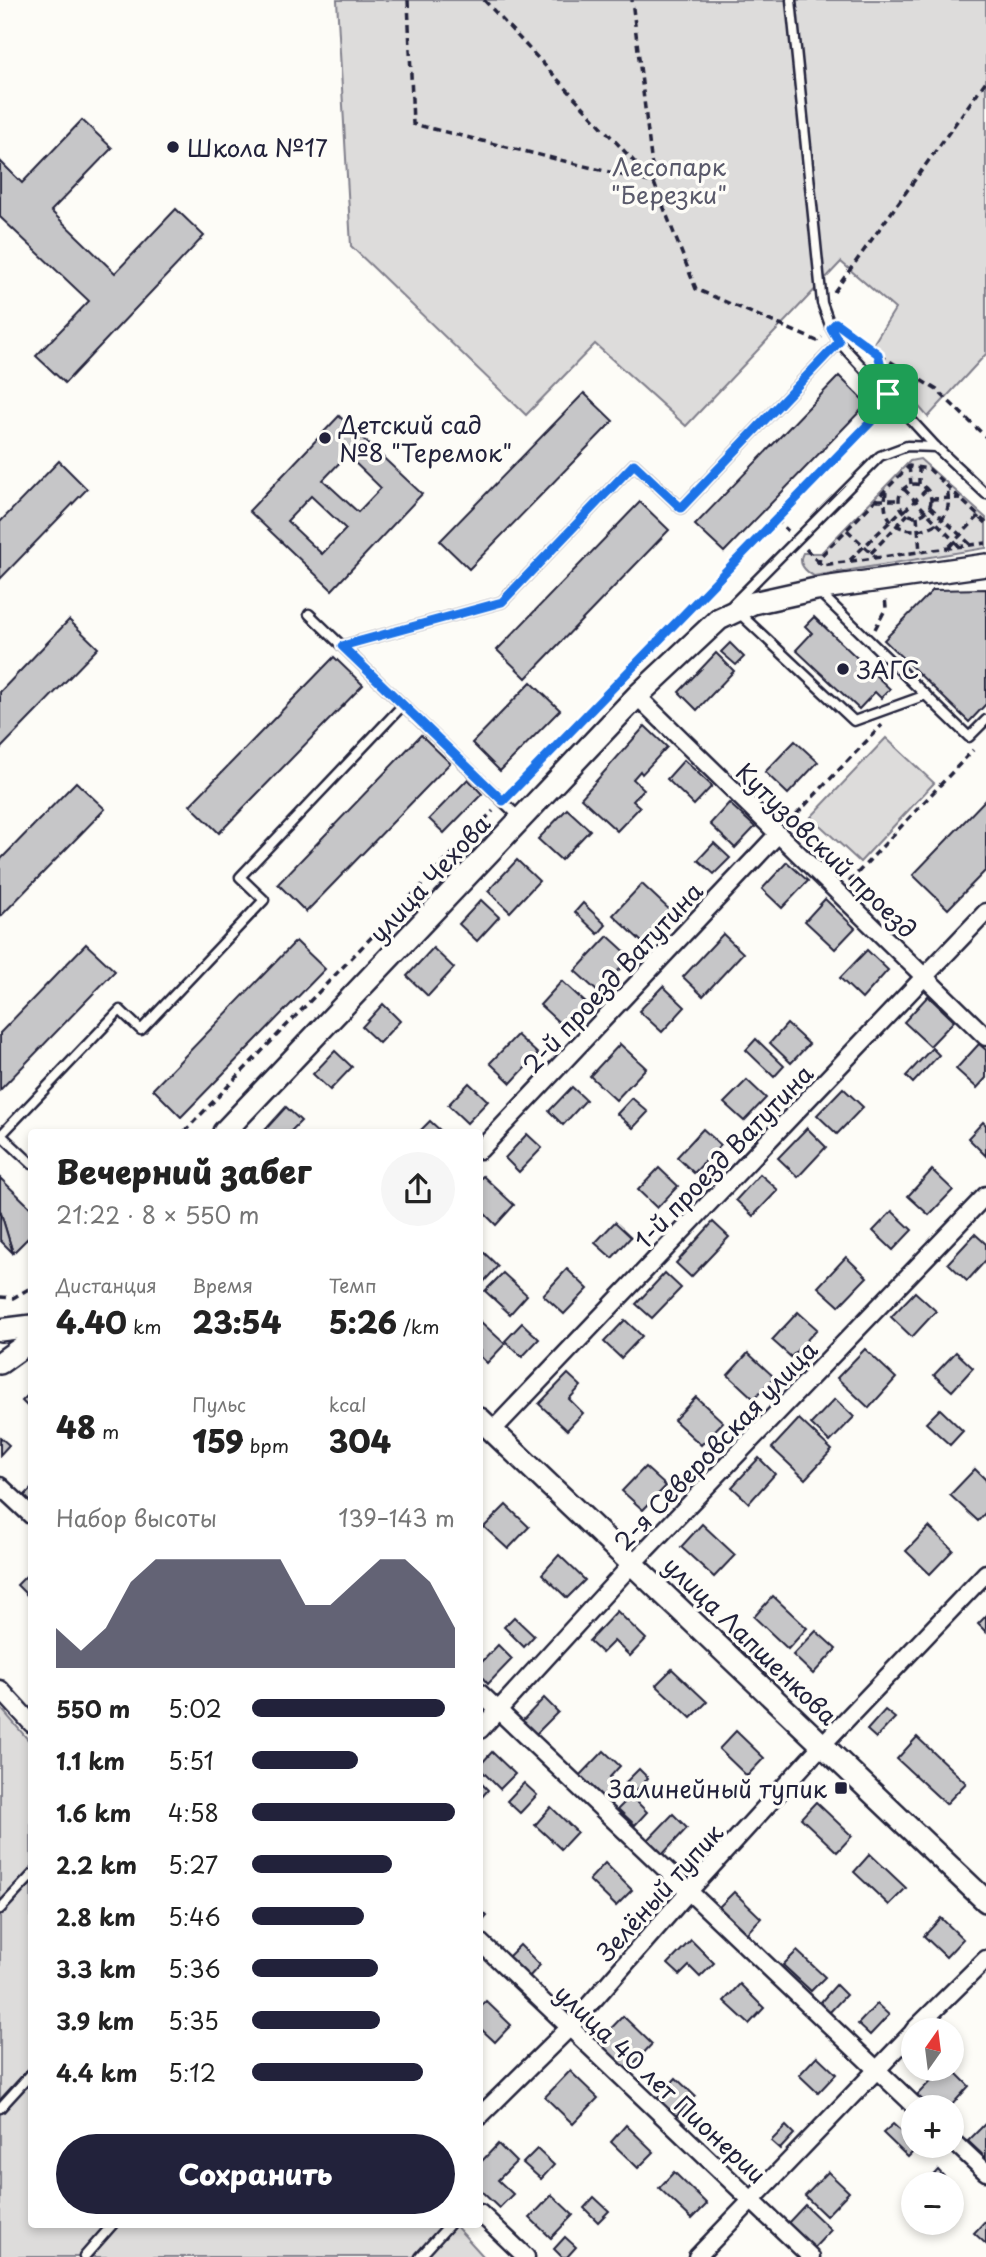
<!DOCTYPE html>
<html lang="ru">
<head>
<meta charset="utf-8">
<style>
	:root { --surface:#fff; --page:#f6f6f6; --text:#222; --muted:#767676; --accent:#22223b }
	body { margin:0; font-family:"Playpen Sans",sans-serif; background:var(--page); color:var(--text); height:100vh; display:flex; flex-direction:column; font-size:26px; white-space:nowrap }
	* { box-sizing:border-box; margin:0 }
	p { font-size:23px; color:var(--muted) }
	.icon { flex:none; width:38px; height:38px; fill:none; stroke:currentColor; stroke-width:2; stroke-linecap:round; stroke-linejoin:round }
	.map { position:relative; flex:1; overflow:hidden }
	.panel { position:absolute; left:28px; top:1129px; width:455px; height:1099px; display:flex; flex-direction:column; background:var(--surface); border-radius:7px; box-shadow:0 4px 10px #0003 }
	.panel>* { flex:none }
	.needle { width:46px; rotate:14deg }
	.buttons { position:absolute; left:901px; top:2018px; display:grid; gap:14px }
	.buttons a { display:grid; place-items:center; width:63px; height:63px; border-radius:50%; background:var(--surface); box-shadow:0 4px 10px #0003; font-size:35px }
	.pin { position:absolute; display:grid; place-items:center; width:60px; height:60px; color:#fff; margin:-30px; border-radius:14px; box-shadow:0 4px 10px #0006 }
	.round { display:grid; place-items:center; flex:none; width:74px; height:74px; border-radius:37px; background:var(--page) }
	.headline { display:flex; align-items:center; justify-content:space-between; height:119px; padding:0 28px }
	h1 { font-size:32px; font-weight:800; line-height:52px }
	.figures { display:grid; grid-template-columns:repeat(3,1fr); gap:10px; height:119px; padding:7px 28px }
	.figures div { display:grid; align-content:center }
	.figures b { font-size:30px; font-weight:800 }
	.figures small { font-size:19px; font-weight:400 }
	.figures p { font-size:19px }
	.chart { height:196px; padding:14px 28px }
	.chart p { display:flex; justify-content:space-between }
	.chart svg { width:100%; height:126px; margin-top:7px; fill:var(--accent); opacity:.7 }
	.button { display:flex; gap:14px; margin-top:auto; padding:14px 28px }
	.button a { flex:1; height:80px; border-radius:42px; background:var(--accent); color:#fff; font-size:28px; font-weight:800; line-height:80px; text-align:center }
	ul { padding:0 28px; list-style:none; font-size:23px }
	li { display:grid; grid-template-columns:112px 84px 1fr; align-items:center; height:52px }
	li i { height:18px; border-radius:9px; background:var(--accent) }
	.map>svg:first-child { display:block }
	.green { fill:#dddcdb; stroke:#807f8b; stroke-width:2 }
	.building { fill:#c6c6c8; stroke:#22223b; stroke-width:2; fill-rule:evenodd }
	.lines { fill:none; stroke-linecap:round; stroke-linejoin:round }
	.lane-casing { stroke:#22223b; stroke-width:13 }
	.street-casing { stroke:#22223b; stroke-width:21 }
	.secondary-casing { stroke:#22223b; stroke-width:26 }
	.path { stroke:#22223b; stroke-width:3.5; stroke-dasharray:7 5; stroke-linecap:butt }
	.lane { stroke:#fdfcf7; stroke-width:8 }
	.street { stroke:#fdfcf7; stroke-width:16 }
	.secondary { stroke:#fdfcf7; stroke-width:21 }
	.route-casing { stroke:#fff; stroke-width:14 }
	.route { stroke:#1a73e8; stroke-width:9 }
	.poi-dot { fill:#22223b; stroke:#fdfcf7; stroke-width:2.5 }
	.labels { text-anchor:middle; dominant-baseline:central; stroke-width:7; stroke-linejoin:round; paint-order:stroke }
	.poi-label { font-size:24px; fill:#22223b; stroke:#fdfcf7; text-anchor:start }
	.park-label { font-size:24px; fill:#5a5a6b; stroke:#fdfcf7 }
	.street-label { font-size:24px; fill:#22223b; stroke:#fdfcf7 }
</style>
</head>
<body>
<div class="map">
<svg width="986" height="2257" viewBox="0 0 986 2257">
	<rect width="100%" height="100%" fill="#fdfcf7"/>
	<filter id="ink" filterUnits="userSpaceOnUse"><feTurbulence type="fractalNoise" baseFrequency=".0143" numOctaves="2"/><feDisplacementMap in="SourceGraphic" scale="14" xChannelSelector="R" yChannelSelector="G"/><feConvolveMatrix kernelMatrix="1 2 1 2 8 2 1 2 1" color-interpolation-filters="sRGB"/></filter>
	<g filter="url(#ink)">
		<!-- green -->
		<g class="green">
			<path d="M337,0H986V354L928,417L869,351L895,309L841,262L686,426L595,344L526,415L351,246Z"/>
			<path d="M920,459L986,518V548L814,576C805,571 797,563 803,553H821L910,461Z"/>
			<path d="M886,738L934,783L860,862L811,817Z"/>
			<path d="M0,1707L31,1743L32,2224H454L484,2257H0Z"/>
		</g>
		<!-- building -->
		<g class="building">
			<path d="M82,120L112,148L51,211L115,273L176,209L204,236L65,383L36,356L89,301L0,217V161L22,183Z"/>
			<path d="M839,376L867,404L724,552L695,525Z"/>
			<path d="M584,393L613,421L469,569L440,541Z"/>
			<path d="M339,416L422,494L332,590L249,511ZM347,455L381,488L358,512L323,480ZM311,496L346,529L322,554L287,521Z"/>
			<path d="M59,461L87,489L0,579V522Z"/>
			<path d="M640,502L669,530L526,678L497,650Z"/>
			<path d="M986,589V704L969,722L884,640L933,590Z"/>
			<path d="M814,617L890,689L881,698L875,692L859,709L796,650L812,633L805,626Z"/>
			<path d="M69,620L98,648L0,749V692Z"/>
			<path d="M730,643L744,657L736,665L721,652Z"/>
			<path d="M716,653L734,671L697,710L679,692Z"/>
			<path d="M334,657L363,685L219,833L190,805Z"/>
			<path d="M531,682L560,710L500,771L472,743Z"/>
			<path d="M645,726L667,747L642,774L640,771L633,779L644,789L633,801L640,807L617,831L581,798Z"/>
			<path d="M421,735L450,763L306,912L278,884Z"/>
			<path d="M795,741L818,762L788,794L765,772Z"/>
			<path d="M684,760L712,786L694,805L667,779Z"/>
			<path d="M468,779L482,794L444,833L429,819Z"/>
			<path d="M76,782L105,809L0,917V860Z"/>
			<path d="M986,799V870L948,909L913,875Z"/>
			<path d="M729,803L755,827L735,848L710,824Z"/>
			<path d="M567,809L590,830L561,860L538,839Z"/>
			<path d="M714,843L730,858L714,874L698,860Z"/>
			<path d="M517,860L539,881L510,912L488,891Z"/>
			<path d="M787,862L808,881L782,908L762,889Z"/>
			<path d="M642,884L672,912L643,943L613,915Z"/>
			<path d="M825,899L855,928L835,949L805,921Z"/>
			<path d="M481,900L499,917L477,941L459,924Z"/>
			<path d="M583,903L606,925L598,934L575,912Z"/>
			<path d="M723,934L743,953L703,996L683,977Z"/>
			<path d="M608,936L631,957L598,992L575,971Z"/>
			<path d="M296,941L325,969L181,1117L153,1089Z"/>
			<path d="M86,944L115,971L0,1090V1033Z"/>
			<path d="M433,948L454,968L428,996L407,976Z"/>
			<path d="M867,950L888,970L862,999L840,978Z"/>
			<path d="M562,981L588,1005L566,1029L540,1005Z"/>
			<path d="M663,986L685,1007L662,1032L639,1011Z"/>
			<path d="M928,996L954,1021L930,1046L904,1022Z"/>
			<path d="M383,1004L400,1021L379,1043L362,1027Z"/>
			<path d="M787,1024L809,1044L791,1063L770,1043Z"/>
			<path d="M517,1035L538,1054L511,1083L490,1063Z"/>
			<path d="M756,1039L784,1066L774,1077L746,1050Z"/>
			<path d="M620,1044L646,1068L616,1100L590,1076Z"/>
			<path d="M979,1044L986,1050V1078L977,1088L956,1069Z"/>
			<path d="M932,1048L939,1055L913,1083L906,1076Z"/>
			<path d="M335,1051L352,1067L330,1090L313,1074Z"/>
			<path d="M747,1080L766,1098L744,1121L724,1103Z"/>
			<path d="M469,1083L488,1101L467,1123L448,1105Z"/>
			<path d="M572,1087L586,1100L563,1125L549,1111Z"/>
			<path d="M843,1088L863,1107L837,1134L817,1115Z"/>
			<path d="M632,1098L648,1112L633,1128L617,1114Z"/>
			<path d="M286,1107L301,1121L290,1132H268L265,1130Z"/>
			<path d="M430,1121L442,1132H419Z"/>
			<path d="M983,1122L986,1125V1156L968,1138Z"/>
			<path d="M807,1128L826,1147L798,1177L778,1158Z"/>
			<path d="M703,1129L721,1145L694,1173L677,1157Z"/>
			<path d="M527,1134L542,1148L519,1172L505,1158Z"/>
			<path d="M659,1168L678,1186L657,1208L638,1190Z"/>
			<path d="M932,1170L953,1190L929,1215L908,1196Z"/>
			<path d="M760,1174L778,1190L753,1216L736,1200Z"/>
			<path d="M483,1176L514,1205L496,1225L480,1209V1179Z"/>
			<path d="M0,1178L32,1209V1234L13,1253L0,1210Z"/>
			<path d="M0,1210L13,1253L0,1240Z"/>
			<path d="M892,1211L912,1230L893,1250L873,1231Z"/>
			<path d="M615,1222L631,1237L612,1258L595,1243Z"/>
			<path d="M713,1222L729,1237L691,1277L676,1263Z"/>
			<path d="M975,1234L986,1244V1260L967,1281L948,1263Z"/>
			<path d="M480,1249L498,1266L480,1286Z"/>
			<path d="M846,1257L867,1277L839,1306L818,1287Z"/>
			<path d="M567,1269L588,1289L564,1314L543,1295Z"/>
			<path d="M503,1273L527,1295L510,1314L485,1291Z"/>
			<path d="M665,1273L681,1288L652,1318L636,1304Z"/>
			<path d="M915,1292L936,1311L912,1337L891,1317Z"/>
			<path d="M798,1312L817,1329L791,1357L772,1340Z"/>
			<path d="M625,1320L642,1336L621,1358L604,1342Z"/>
			<path d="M480,1321L505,1344L487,1363L480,1356Z"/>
			<path d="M522,1323L539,1339L522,1357L505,1341Z"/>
			<path d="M865,1349L896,1378L869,1408L837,1378Z"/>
			<path d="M956,1352L973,1368L952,1391L934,1375Z"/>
			<path d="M748,1353L774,1377L754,1399L728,1375Z"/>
			<path d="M568,1374L581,1386L569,1399L583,1413L567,1430L539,1404Z"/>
			<path d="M32,1391V1411L22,1401Z"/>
			<path d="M696,1397L723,1422L701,1445L674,1420Z"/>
			<path d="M835,1399L854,1417L830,1442L811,1424Z"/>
			<path d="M940,1409L963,1431L950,1445L926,1423Z"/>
			<path d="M799,1419L832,1450L805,1479L772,1448Z"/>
			<path d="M0,1437L9,1445L0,1455Z"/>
			<path d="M759,1458L775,1474L749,1503L732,1487Z"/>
			<path d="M645,1467L666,1486L643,1510L622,1491Z"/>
			<path d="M975,1469L986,1480V1512L978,1521L950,1495Z"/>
			<path d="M32,1488V1509L21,1499Z"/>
			<path d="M506,1505L529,1527L508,1549L484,1527Z"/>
			<path d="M702,1524L735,1555L714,1577L681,1547Z"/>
			<path d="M929,1527L953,1550L930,1574L906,1551Z"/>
			<path d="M559,1555L585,1580L567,1598L542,1574Z"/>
			<path d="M32,1570V1600L17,1585Z"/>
			<path d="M773,1596L807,1628L788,1649L754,1617Z"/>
			<path d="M617,1611L646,1639L630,1656L614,1641L602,1653L589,1641Z"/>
			<path d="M986,1616V1632L978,1624Z"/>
			<path d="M514,1617L534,1636L524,1647L504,1627Z"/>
			<path d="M816,1631L836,1649L813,1674L793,1655Z"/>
			<path d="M498,1645L512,1659L488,1684L480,1675V1664Z"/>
			<path d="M672,1669L707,1702L691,1718L656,1685Z"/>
			<path d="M544,1698L558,1712L536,1734L522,1721Z"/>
			<path d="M885,1710L895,1718L876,1738L867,1730Z"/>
			<path d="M736,1731L764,1758L747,1776L719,1749Z"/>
			<path d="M917,1737L966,1783L946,1804L897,1759Z"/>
			<path d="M604,1751L620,1766L609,1778L623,1791L610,1804L580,1776Z"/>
			<path d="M492,1752L515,1774L500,1789L480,1769V1765Z"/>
			<path d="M639,1769L648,1778L636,1791L626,1782Z"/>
			<path d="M480,1782L488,1790L480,1799Z"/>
			<path d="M524,1783L537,1795L520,1813L507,1801Z"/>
			<path d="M631,1796L647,1812L635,1825L618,1809Z"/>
			<path d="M816,1802L852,1836L837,1852L801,1818Z"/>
			<path d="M551,1807L577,1832L561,1849L535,1825Z"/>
			<path d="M673,1814L687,1828L661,1856L646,1842Z"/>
			<path d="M870,1854L906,1888L889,1905L854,1872Z"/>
			<path d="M605,1863L632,1890L616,1906L589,1880Z"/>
			<path d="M734,1892L761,1918L746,1934L719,1907Z"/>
			<path d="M480,1909L487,1916L480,1924Z"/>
			<path d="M941,1918L963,1939L946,1957L924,1936Z"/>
			<path d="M691,1940L714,1963L700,1977L689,1966L680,1975L668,1964Z"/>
			<path d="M520,1945L540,1965L528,1978L507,1958Z"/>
			<path d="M797,1951L825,1977L811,1991L783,1965Z"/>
			<path d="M740,1984L764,2008L749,2024L724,2001Z"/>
			<path d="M836,1985L846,1995L829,2013L819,2004Z"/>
			<path d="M486,2001L511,2025L495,2042L480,2028V2008Z"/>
			<path d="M877,2004L889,2015L870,2035L858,2024Z"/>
			<path d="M623,2016L652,2044L626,2072L597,2043Z"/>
			<path d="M817,2056L836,2074L818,2093L799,2075Z"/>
			<path d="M943,2068H951L969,2086L950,2107H930L917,2095Z"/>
			<path d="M570,2071L598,2098L573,2124L545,2097Z"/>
			<path d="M676,2078L695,2096L675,2117L656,2099Z"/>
			<path d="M986,2123V2158L968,2141Z"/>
			<path d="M893,2124L918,2147L908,2157L883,2133Z"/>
			<path d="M626,2125L654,2152L638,2168L611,2142Z"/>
			<path d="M786,2126L794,2134L780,2149L771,2141Z"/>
			<path d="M498,2144L516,2162L498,2180L513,2194L499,2208L480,2190V2163Z"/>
			<path d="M537,2149L554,2165L541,2179L523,2163Z"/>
			<path d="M938,2170L951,2184H925Z"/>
			<path d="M674,2172L707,2204L692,2219L659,2188Z"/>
			<path d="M828,2172L849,2192L826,2216L805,2196Z"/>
			<path d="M552,2195L573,2215L551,2238L530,2218Z"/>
			<path d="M594,2197L609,2211L598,2222L584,2208Z"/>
			<path d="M805,2205L831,2230L813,2249L787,2224Z"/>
			<path d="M986,2220V2244L974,2233Z"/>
			<path d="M565,2237L576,2247L567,2257H562L554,2249Z"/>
		</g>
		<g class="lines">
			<!-- lane casing -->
			<g class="lane-casing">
				<g id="lane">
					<path d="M791,0L822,303L831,328L839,342L936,447L986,494"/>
					<path d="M818,591L969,737L986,720"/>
					<path d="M733,604L880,456L907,446L936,447"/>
					<path d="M738,612L854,721L926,695"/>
					<path d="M309,614L521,819"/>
					<path d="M342,646L502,602L634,464L681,508L839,342"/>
					<path d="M32,1164L1,1135L120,1010L141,1030L264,900L240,877L403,705"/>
					<path d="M0,1909L32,1875"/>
					<path d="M0,2108L32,2073"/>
					<path d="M84,2257L113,2224"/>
					<path d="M420,2257L450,2224"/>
				</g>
			</g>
			<!-- street casing -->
			<g class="street-casing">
				<g id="street">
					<path d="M637,696L986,1037"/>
					<path d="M480,1150L778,834"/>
					<path d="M492,1431L986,912"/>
					<path d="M0,1486L32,1516"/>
					<path d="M0,1689L32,1724"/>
					<path d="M480,1693L916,2107"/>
					<path d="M480,1730L633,1563L986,1195"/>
					<path d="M480,1942L811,2257"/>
					<path d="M914,2030L986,1959"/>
					<path d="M480,2116L569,2028L689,1891L823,1744L986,1573"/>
					<path d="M952,2140L986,2172"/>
					<path d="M480,2213L526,2257"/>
					<path d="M697,2257L914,2031"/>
				</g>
			</g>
			<!-- secondary casing -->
			<g class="secondary-casing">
				<g id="secondary">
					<path d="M224,1132L637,696L719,619L753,603L816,589L986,565"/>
					<path d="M0,1330L32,1326"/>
					<path d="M0,1363L32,1340"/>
					<path d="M480,1419L986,1901"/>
				</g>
			</g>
			<!-- path -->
			<g class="path">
				<path d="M408,0L413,124L654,183L696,289L817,341L822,337"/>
				<path d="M484,0L654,183L632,0"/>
				<path d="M834,292L986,81"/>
				<path d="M851,334L878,354L937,390L986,437"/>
				<path d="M878,354L881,366"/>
				<path d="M909,466L911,484"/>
				<path d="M919,466V484"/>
				<circle cx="915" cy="500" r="16"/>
				<path d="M904,489L960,547"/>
				<path d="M886,492C885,499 884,507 887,514C897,537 935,534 946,513C950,505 948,495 947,486"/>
				<path d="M931,499L960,498"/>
				<path d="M877,500H899"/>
				<path d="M930,507L971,545"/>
				<path d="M904,511L927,489"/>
				<path d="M917,516L920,552"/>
				<path d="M776,519L788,531"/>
				<path d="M986,523L929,469L909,466L820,557L819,563L822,565L986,543"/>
				<path d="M847,530L877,558"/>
				<path d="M949,547L979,516"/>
				<path d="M806,549L819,563"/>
				<path d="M871,553L908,514"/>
				<path d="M850,560L902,510"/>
				<path d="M875,629L886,608L885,597"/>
				<path d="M511,793L883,409"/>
				<path d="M788,823L882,725"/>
				<path d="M849,882L973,750"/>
				<path d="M184,1132L493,811"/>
				<path d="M0,1297L13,1298L32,1287"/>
			</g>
			<!-- lane -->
			<use href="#lane" class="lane"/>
			<!-- street -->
			<use href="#street" class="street"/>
			<!-- secondary -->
			<use href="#secondary" class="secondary"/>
		</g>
	</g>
	<g class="lines" filter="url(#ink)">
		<!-- route casing -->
		<g class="route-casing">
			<path id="route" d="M836,323L878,354L890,402L503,801L342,646L502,602L634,464L681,508L839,342L831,328Z"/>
		</g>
		<!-- route -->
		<use href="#route" class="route"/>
	</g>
	<!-- markers -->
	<g class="poi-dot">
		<circle cx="173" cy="147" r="7"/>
		<circle cx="325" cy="438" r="7"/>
		<circle cx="843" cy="669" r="7"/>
		<rect x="834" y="1781" width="14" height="14" rx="3.5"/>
	</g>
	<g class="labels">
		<!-- poi labels -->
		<g class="poi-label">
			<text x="187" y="147">Школа №17</text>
			<text x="339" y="424">Детский сад<tspan x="339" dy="28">№8 "Теремок"</tspan></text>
			<text x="857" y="669">ЗАГС</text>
			<text x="827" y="1788" text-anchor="end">Залинейный тупик</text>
		</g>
		<!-- park labels -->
		<g class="park-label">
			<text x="669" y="166">Лесопарк<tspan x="669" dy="28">"Березки"</tspan></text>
		</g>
		<!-- street labels -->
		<g class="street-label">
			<text transform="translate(827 850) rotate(44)">Кутузовский проезд</text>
			<text transform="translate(429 878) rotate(-47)">улица Чехова</text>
			<text transform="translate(612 977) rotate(-47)">2-й проезд Ватутина</text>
			<text transform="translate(723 1156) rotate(-46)">1-й проезд Ватутина</text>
			<text transform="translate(715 1445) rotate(-46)">2-я Северовская улица</text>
			<text transform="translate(751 1640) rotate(44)">улица Лапшенкова</text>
			<text transform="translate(659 1892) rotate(-48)">Зелёный тупик</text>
			<text transform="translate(661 2083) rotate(43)">улица 40 лет Пионерии</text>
		</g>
	</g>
</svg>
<div class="buttons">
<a><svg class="needle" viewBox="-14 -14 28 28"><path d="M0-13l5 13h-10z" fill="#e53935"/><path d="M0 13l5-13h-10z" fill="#767676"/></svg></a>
<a>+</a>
<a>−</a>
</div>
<div class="pin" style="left:888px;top:394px;background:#1e9e55"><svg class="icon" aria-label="arrive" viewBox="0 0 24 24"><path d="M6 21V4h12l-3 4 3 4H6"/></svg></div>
<section class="panel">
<div class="headline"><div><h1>Вечерний забег</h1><p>21:22 · 8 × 550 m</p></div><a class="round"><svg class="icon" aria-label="share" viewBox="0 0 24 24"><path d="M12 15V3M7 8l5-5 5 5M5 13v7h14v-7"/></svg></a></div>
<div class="figures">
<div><p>Дистанция</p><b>4.40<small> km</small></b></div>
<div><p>Время</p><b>23:54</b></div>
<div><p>Темп</p><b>5:26<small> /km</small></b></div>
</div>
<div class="figures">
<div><b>48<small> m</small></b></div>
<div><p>Пульс</p><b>159<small> bpm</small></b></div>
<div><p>kcal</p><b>304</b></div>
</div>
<div class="chart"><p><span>Набор высоты</span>139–143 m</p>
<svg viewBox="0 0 160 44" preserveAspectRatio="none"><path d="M0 44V30L10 38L20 30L30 14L40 6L50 6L60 6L70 6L80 6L90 6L100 22L110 22L120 14L130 6L140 6L150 14L160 30V44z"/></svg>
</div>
<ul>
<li><b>550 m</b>5:02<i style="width:95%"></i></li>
<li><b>1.1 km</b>5:51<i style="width:52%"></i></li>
<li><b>1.6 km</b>4:58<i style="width:100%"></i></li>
<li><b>2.2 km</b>5:27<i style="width:69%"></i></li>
<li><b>2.8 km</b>5:46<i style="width:55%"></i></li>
<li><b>3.3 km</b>5:36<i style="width:62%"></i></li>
<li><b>3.9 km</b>5:35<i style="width:63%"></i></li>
<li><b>4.4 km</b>5:12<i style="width:84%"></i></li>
</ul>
<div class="button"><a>Сохранить</a></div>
</section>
</div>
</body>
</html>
